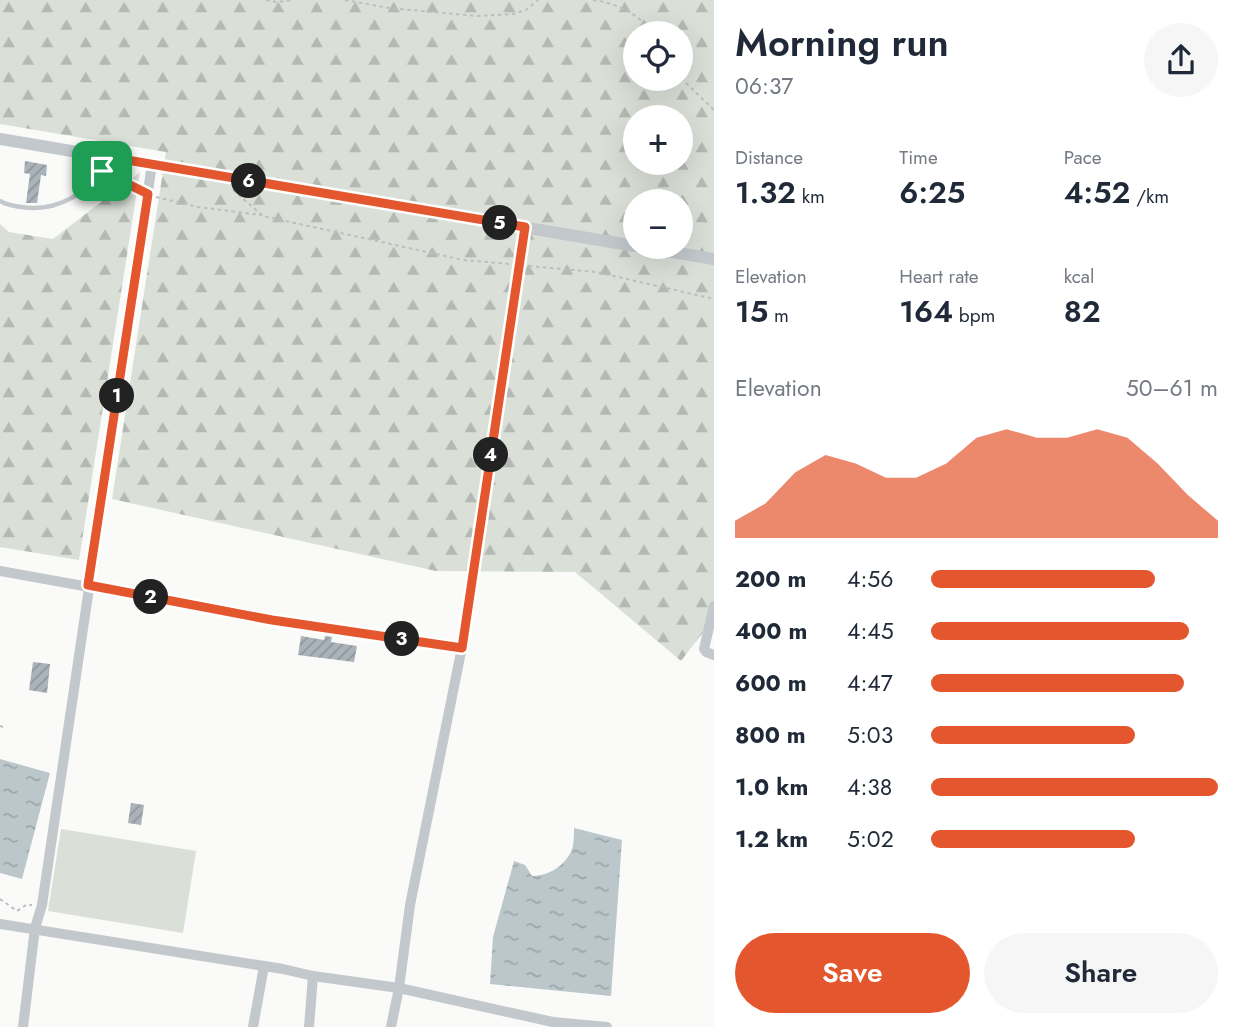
<!DOCTYPE html>
<html lang="en">
<head>
<meta charset="utf-8">
<style>
	:root { --surface:#fff; --page:#f6f6f7; --text:#1f2937; --muted:#747a83; --accent:#e4572e }
	body { margin:0; font-family:Jost,sans-serif; background:var(--page); color:var(--text); height:100vh; display:flex; flex-direction:column; font-size:26px; white-space:nowrap }
	* { box-sizing:border-box; margin:0 }
	p { font-size:23px; color:var(--muted) }
	.icon { flex:none; width:38px; height:38px; fill:none; stroke:currentColor; stroke-width:2; stroke-linecap:round; stroke-linejoin:round }
	.map { position:relative; flex:1; overflow:hidden }
	.drawer { display:flex; flex-direction:column; background:var(--surface); width:525px }
	.drawer>* { flex:none }
	.buttons { position:absolute; left:623px; top:21px; display:grid; gap:14px }
	.buttons a { display:grid; place-items:center; width:70px; height:70px; border-radius:50%; background:var(--surface); box-shadow:0 7px 28px #0002; font-size:35px }
	.pin { position:absolute; display:grid; place-items:center; width:60px; height:60px; color:#fff; margin:-30px; border-radius:14px; box-shadow:0 4px 10px #0006 }
	.km { position:absolute; width:35px; height:35px; margin:-18px; border-radius:50%; background:#222; color:#fff; font-size:19px; line-height:35px; text-align:center }
	.round { display:grid; place-items:center; flex:none; width:74px; height:74px; border-radius:37px; background:var(--page) }
	.headline { display:flex; align-items:center; justify-content:space-between; height:119px; padding:0 21px }
	h1 { font-size:38px; font-weight:600; line-height:52px }
	.figures { display:grid; grid-template-columns:repeat(3,1fr); gap:10px; height:119px; padding:7px 21px }
	.figures div { display:grid; align-content:center }
	.figures b { font-size:30px; font-weight:600 }
	.figures small { font-size:19px; font-weight:400 }
	.figures p { font-size:19px }
	.chart { height:196px; padding:14px 21px }
	.chart p { display:flex; justify-content:space-between }
	.chart svg { width:100%; height:126px; margin-top:7px; fill:var(--accent); opacity:.7 }
	.primary-button { display:flex; gap:14px; margin-top:auto; padding:14px 21px }
	.primary-button a { flex:1; height:80px; border-radius:42px; background:var(--accent); color:#fff; font-size:28px; font-weight:600; line-height:80px; text-align:center }
	.primary-button a+a { background:var(--page); color:var(--text) }
	ul { padding:0 21px; list-style:none; font-size:23px }
	li { display:grid; grid-template-columns:112px 84px 1fr; align-items:center; height:52px }
	li i { height:18px; border-radius:9px; background:var(--accent) }
	main { display:flex; flex:1; min-height:0 }
	.map>svg:first-child { display:block }
	.forest { fill:url(#forest-firs); fill-rule:evenodd }
	.pitch { fill:#dadfd7 }
	.water { fill:url(#water-ripples) }
	.building { fill:url(#building-hatch) }
	.lines { fill:none; stroke-linecap:round; stroke-linejoin:round }
	.path { stroke:#bbbfc2; stroke-width:2; stroke-dasharray:3.5 3.5; stroke-linecap:butt }
	.service { stroke:#c3c8cc; stroke-width:4.5 }
	.minor { stroke:#c3c8cc; stroke-width:10 }
	.tertiary { stroke:#c3c8cc; stroke-width:12 }
	.route-casing { stroke:#fff; stroke-width:14 }
	.route { stroke:#e4572e; stroke-width:9 }
</style>
</head>
<body>
<main>
<div class="map">
<svg width="714" height="1027" viewBox="0 0 714 1027">
	<defs>
		<pattern id="forest-firs" width="22" height="20" patternUnits="userSpaceOnUse" patternTransform="scale(1.75)"><rect width="22" height="20" fill="#dadfd7"/><path d="M5 1l3.5 6h-7zM16 11l3.5 6h-7z" fill="#b4b9b4"/></pattern>
		<pattern id="water-ripples" width="26" height="14" patternUnits="userSpaceOnUse" patternTransform="scale(1.75)"><rect width="26" height="14" fill="#bbc7cb"/><path d="M2 4q2-2 4 0t4 0M15 11q2-2 4 0t4 0" fill="none" stroke="#9ca6aa"/></pattern>
		<pattern id="building-hatch" width="6" height="6" patternUnits="userSpaceOnUse" patternTransform="scale(1.75)"><rect width="6" height="6" fill="#aab3b9"/><path d="M-1 1l2-2M0 6l6-6M5 7l2-2" fill="none" stroke="#8e969c"/></pattern>
	</defs>
	<rect width="100%" height="100%" fill="#fafaf8"/>
	<!-- forest -->
	<g class="forest">
		<path d="M0,0H714V618L681,661L575,572L436,571L112,499L166,152L0,124ZM635,33H681V79H635ZM635,117H681V163H635ZM635,201H681V247H635Z"/>
		<path d="M140,172L79,560L0,547V224L9,232L53,239Z"/>
	</g>
	<!-- pitch -->
	<path class="pitch" d="M61,829L196,851L183,933L48,911Z"/>
	<!-- water -->
	<g class="water">
		<path d="M0,759L50,773L22,879L0,873Z"/>
		<path d="M574,828L622,840L611,996L490,984L493,937L514,861L525,865L532,876C548,876 563,867 571,852C574,846 574,835 574,828Z"/>
	</g>
	<!-- building -->
	<g class="building">
		<path d="M25,161L47,165L46,176L41,175L37,203H26L30,174L24,173Z"/>
		<path d="M301,636L324,640L325,636L332,637L331,642L357,646L354,662L298,655Z"/>
		<path d="M33,662L50,664L47,693L29,690Z"/>
		<path d="M131,803L144,805L141,825L128,823Z"/>
	</g>
	<g class="lines">
		<!-- path -->
		<g class="path">
			<path d="M266,0L277,2L294,0"/>
			<path d="M345,0L389,8L477,16L513,14L526,10L538,0"/>
			<path d="M593,0C616,3 639,14 653,33"/>
			<path d="M681,78L714,110"/>
			<path d="M109,174L138,189"/>
			<path d="M233,190L263,216L463,260L510,264"/>
			<path d="M156,197L198,207L261,215"/>
			<path d="M529,266L596,272L714,299"/>
			<path d="M0,726L3,727"/>
			<path d="M0,899L17,911L26,905H32"/>
		</g>
		<!-- service -->
		<path class="service" d="M0,201C7,205 13,206 21,207C58,213 90,192 108,161"/>
		<!-- minor -->
		<g class="minor">
			<path d="M0,571L272,620L462,647"/>
			<path d="M714,606L704,649L706,652L714,655"/>
			<path d="M0,924L283,969L313,976L399,988L553,1022L607,1027"/>
			<path d="M23,1027L35,928L42,905L152,164"/>
			<path d="M253,1027L264,966"/>
			<path d="M309,1027L313,976"/>
			<path d="M391,1027L399,988L410,905L462,647L525,227"/>
		</g>
		<!-- tertiary -->
		<g class="tertiary">
			<path d="M0,139L635,246"/>
			<path d="M642,247L714,259"/>
		</g>
	</g>
	<g class="lines">
		<!-- route casing -->
		<g class="route-casing">
			<path id="route" d="M109,157L525,227L462,648L272,620L88,585L148,194L102,171Z"/>
		</g>
		<!-- route -->
		<use href="#route" class="route"/>
	</g>
</svg>
<div class="buttons">
<a><svg class="icon" aria-label="locate" viewBox="0 0 24 24"><circle cx="12" cy="12" r="6"/><path d="M12 2v4M12 18v4M2 12h4M18 12h4"/></svg></a>
<a>+</a>
<a>−</a>
</div>
<div class="pin" style="left:102px;top:171px;background:#1e9e55"><svg class="icon" aria-label="arrive" viewBox="0 0 24 24"><path d="M6 21V4h12l-3 4 3 4H6"/></svg></div>
<b class="km" style="left:117px;top:396px">1</b>
<b class="km" style="left:151px;top:597px">2</b>
<b class="km" style="left:402px;top:639px">3</b>
<b class="km" style="left:491px;top:455px">4</b>
<b class="km" style="left:500px;top:223px">5</b>
<b class="km" style="left:249px;top:181px">6</b>
</div>
<section class="drawer">
<div class="headline"><div><h1>Morning run</h1><p>06:37</p></div><a class="round"><svg class="icon" aria-label="share" viewBox="0 0 24 24"><path d="M12 15V3M7 8l5-5 5 5M5 13v7h14v-7"/></svg></a></div>
<div class="figures">
<div><p>Distance</p><b>1.32<small> km</small></b></div>
<div><p>Time</p><b>6:25</b></div>
<div><p>Pace</p><b>4:52<small> /km</small></b></div>
</div>
<div class="figures">
<div><p>Elevation</p><b>15<small> m</small></b></div>
<div><p>Heart rate</p><b>164<small> bpm</small></b></div>
<div><p>kcal</p><b>82</b></div>
</div>
<div class="chart"><p><span>Elevation</span>50–61 m</p>
<svg viewBox="0 0 160 44" preserveAspectRatio="none"><path d="M0 44V38L10 32L20 21L30 15L40 18L50 23L60 23L70 18L80 9L90 6L100 9L110 9L120 6L130 9L140 18L150 29L160 38V44z"/></svg>
</div>
<ul>
<li><b>200 m</b>4:56<i style="width:78%"></i></li>
<li><b>400 m</b>4:45<i style="width:90%"></i></li>
<li><b>600 m</b>4:47<i style="width:88%"></i></li>
<li><b>800 m</b>5:03<i style="width:71%"></i></li>
<li><b>1.0 km</b>4:38<i style="width:100%"></i></li>
<li><b>1.2 km</b>5:02<i style="width:71%"></i></li>
</ul>
<div class="primary-button"><a>Save</a><a>Share</a></div>
</section>
</main>
</body>
</html>
